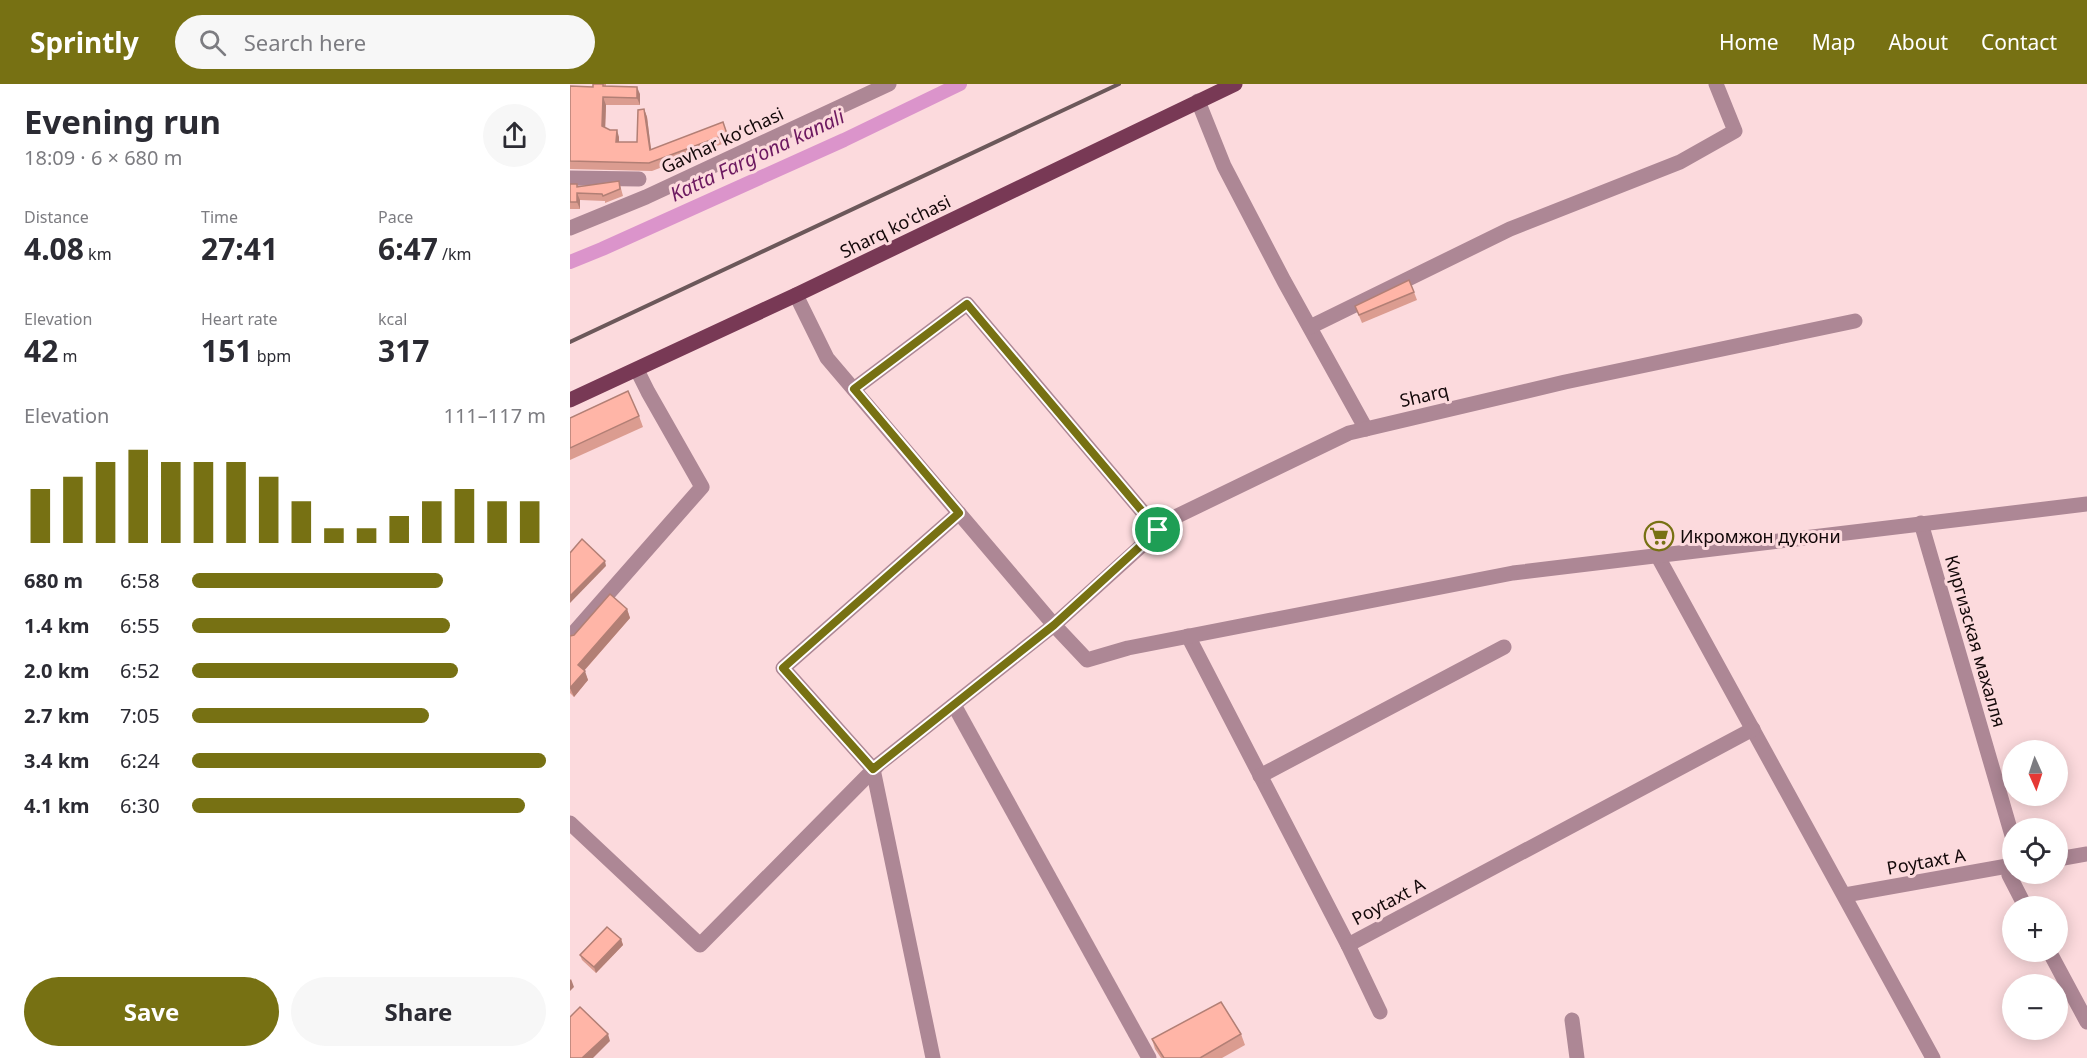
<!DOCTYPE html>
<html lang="en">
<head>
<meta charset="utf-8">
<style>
	:root { --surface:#fff; --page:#f7f7f7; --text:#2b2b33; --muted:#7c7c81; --accent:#777113 }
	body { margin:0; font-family:"Noto Sans",sans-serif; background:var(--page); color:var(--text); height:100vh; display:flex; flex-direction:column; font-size:22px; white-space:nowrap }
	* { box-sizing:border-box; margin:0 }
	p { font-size:20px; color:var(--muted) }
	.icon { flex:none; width:33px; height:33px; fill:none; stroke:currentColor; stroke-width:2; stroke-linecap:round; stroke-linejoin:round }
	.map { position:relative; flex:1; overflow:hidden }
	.details { display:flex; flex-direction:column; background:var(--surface); width:570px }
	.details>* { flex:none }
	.needle { width:39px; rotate:177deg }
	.controls { position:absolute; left:1432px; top:656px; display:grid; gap:12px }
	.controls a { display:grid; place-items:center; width:66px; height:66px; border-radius:50%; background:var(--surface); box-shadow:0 3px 15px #0003; font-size:30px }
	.pin { position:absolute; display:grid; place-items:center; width:51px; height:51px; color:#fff; margin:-26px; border:3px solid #fff; border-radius:50%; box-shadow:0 2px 6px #0007 }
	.round { display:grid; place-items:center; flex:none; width:63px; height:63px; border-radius:32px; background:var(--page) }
	.headline { display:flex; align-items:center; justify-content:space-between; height:102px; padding:0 24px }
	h1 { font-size:33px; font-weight:700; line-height:45px }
	.figures { display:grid; grid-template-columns:repeat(3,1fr); gap:9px; height:102px; padding:6px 24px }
	.figures div { display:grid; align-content:center }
	.figures b { font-size:30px; font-weight:700 }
	.figures small { font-size:16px; font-weight:400 }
	.figures p { font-size:16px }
	.chart { height:168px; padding:12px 24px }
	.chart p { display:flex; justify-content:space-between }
	.chart svg { width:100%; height:108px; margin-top:6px; stroke:var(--accent); stroke-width:6 }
	.cta { display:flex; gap:12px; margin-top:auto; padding:12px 24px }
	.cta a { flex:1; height:69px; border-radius:36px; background:var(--accent); color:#fff; font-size:24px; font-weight:700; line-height:69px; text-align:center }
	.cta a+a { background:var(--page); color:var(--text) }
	ul { padding:0 24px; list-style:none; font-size:20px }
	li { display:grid; grid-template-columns:96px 72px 1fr; align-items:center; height:45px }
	li i { height:15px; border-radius:8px; background:var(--accent) }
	header { display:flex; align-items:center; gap:36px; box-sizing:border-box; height:84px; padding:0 30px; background:var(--accent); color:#fff }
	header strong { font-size:28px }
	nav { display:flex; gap:33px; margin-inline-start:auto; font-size:21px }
	.search { width:420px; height:54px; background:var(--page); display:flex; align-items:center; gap:15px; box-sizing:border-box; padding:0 21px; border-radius:33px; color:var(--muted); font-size:22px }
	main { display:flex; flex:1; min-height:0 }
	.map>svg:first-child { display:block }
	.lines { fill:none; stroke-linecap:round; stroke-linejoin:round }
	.canal { stroke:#db94cb; stroke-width:14 }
	.minor { stroke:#ad8795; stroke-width:15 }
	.major { stroke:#783955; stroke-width:15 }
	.rail { stroke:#6c585a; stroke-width:4 }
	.wall { fill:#db9c90 }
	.shaded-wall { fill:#b27f75 }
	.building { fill:#ffb5a7; stroke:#b27f75; stroke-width:1.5 }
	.route-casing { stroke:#fff; stroke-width:12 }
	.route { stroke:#777113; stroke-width:8 }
	.labels { text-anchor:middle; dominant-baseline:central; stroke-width:6; stroke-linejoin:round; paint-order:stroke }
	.street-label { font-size:18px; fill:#130809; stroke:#fcdadd }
	.poi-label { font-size:18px; fill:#130809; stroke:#fcdadd; text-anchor:start }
	.water-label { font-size:20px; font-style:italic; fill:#6d1960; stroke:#fcdadd }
</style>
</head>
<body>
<header>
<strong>Sprintly</strong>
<div class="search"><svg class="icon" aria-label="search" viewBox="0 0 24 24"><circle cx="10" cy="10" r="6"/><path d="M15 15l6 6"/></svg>Search here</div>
<nav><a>Home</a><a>Map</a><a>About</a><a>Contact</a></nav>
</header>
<main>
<section class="details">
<div class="headline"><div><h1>Evening run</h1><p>18:09 · 6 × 680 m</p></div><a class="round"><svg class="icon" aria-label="share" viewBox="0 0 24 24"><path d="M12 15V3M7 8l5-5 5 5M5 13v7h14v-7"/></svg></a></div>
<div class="figures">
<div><p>Distance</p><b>4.08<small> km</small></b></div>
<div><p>Time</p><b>27:41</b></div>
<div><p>Pace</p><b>6:47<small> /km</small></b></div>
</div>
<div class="figures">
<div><p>Elevation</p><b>42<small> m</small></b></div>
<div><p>Heart rate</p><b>151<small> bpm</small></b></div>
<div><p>kcal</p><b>317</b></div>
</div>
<div class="chart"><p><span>Elevation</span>111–117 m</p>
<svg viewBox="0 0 160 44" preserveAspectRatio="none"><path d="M5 44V22M15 44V17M25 44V11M35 44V6M45 44V11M55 44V11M65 44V11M75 44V17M85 44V27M95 44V38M105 44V38M115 44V33M125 44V27M135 44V22M145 44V27M155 44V27"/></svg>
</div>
<ul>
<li><b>680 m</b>6:58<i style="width:71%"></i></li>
<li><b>1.4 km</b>6:55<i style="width:73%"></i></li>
<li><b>2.0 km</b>6:52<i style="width:75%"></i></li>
<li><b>2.7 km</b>7:05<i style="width:67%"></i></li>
<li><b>3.4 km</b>6:24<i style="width:100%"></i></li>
<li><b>4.1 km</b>6:30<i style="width:94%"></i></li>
</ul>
<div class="cta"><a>Save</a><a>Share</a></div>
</section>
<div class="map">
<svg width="1517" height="974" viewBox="0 0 1517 974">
	<rect width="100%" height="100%" fill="#fcdadd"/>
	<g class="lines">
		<!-- canal -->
		<path class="canal" d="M0,178L32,165L274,56L390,0"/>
		<!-- minor -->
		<g class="minor">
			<path d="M628,17L654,82L714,197L796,345"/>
			<path d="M0,94L69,95"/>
			<path d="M0,144L76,113L319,0"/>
			<path d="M226,211L257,274L484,541L601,435L779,349L995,298L1285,237"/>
			<path d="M740,243L940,145L1110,78L1165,47L1146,0"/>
			<path d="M284,305L397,220L588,446"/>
			<path d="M1351,439L1443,755"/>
			<path d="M1087,471L1363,974"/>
			<path d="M618,552L778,861L1183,645"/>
			<path d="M0,553L132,403L78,308L67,286"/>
			<path d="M384,621L579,974"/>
			<path d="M690,692L934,563"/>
			<path d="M0,739L130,861L309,680L484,541L517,576L558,564L943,489L1517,420"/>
			<path d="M1488,775L1517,770"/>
			<path d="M1443,787L1439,791L1455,822"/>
			<path d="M1275,811L1443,781"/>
			<path d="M778,861L810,928"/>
			<path d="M1479,867L1517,938"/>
			<path d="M1002,936L1007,974"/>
			<path d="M363,974L303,685L213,584L389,429"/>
		</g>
		<!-- major -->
		<path class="major" d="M0,316L226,211L665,0"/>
		<!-- rail -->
		<path class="rail" d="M0,258L549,0"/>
	</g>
	<!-- wall -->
	<g class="wall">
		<path d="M23,0H36V2L70,10V21H36L35,43L49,53V58H67L74,25L77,33L81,66L153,38L160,57L82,87L0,85V2L23,3Z"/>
		<path d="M49,97L53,112L35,119V117L10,116V125H0V100H7L9,103Z"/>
		<path d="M844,208L847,216L792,239L785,222Z"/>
		<path d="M69,332L73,343L0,376V334Z"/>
		<path d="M57,525L60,534L14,587L18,596L4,613L0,609V552Z"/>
		<path d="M51,855L53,861L26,889L12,876L10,871Z"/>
		<path d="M671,950L675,961L652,974H591L585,965L582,955Z"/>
	</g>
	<!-- shaded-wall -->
	<g class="shaded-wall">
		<path d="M67,3L70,10V21L67,14Z"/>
		<path d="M33,13L36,21L35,49L32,42Z"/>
		<path d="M74,25L77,33L82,73L80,66Z"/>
		<path d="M47,46L49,53V65L46,58Z"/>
		<path d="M7,109L10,116V125L7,118Z"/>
		<path d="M35,477L36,482L0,519V512Z"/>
		<path d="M57,525L60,534L11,590L8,581Z"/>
		<path d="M15,587L18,596L4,613L0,604Z"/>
		<path d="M51,855L53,861L26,889L24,883Z"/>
		<path d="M1,895L4,903L0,907V896Z"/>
		<path d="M38,950L40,957L23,974H12Z"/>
	</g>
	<!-- building -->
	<g class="building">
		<path d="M23,0H33V2L67,3V14L33,13L32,42L40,46H47L46,58H67L68,26L74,25L80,66L153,38L157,50L79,79L0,77V2L23,3Z"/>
		<path d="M49,97L50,105L33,112L32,110L7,109V118H0V100H7V103Z"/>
		<path d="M839,196L844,208L789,231L785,222Z"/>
		<path d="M58,307L69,332L0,364V334Z"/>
		<path d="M12,455L35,477L0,512V469Z"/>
		<path d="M40,510L57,525L8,581L15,587L0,604V552L4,551Z"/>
		<path d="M37,843L51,855L24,883L10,871Z"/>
		<path d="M651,918L671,950L630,974H594L582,955Z"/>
		<path d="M10,923L38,950L12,974H0V933Z"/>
	</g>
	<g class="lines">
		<!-- route casing -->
		<g class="route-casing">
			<path id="route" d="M397,220L588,446L484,541L303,685L213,584L389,429L284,305Z"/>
		</g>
		<!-- route -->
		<use href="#route" class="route"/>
	</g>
	<!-- icons -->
	<defs>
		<g id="supermarket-ring" transform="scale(1.5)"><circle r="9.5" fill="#fcdadd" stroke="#777113" stroke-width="1.5"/><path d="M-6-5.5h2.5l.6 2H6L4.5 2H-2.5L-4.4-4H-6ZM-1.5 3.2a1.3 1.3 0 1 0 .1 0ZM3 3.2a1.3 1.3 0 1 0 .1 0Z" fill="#777113"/></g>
	</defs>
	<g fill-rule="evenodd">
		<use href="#supermarket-ring" x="1089" y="452"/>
	</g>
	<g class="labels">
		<!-- street labels -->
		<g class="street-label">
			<text transform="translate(152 56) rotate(-25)">Gavhar koʻchasi</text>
			<text transform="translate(325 142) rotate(-26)">Sharq ko'chasi</text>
			<text transform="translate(854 311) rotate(-13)">Sharq</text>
			<text transform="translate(1406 557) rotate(74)">Киргизская махалля</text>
			<text transform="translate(1356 777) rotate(-10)">Poytaxt A</text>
			<text transform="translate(818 817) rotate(-28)">Poytaxt A</text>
		</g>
		<!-- poi labels -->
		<g class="poi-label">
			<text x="1110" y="452">Икромжон дукони</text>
		</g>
		<!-- water labels -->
		<g class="water-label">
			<text transform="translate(187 71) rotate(-25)">Katta Farg'ona kanali</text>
		</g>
	</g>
</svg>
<div class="controls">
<a><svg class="needle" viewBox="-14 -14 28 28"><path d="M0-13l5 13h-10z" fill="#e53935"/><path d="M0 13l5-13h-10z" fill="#7c7c81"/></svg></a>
<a><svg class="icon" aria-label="locate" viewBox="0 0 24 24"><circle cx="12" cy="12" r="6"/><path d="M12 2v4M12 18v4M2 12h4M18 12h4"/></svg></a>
<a>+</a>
<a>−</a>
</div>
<div class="pin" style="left:588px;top:446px;background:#1e9e55"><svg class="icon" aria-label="arrive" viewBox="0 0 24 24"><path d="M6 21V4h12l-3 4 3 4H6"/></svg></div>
</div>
</main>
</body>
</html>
